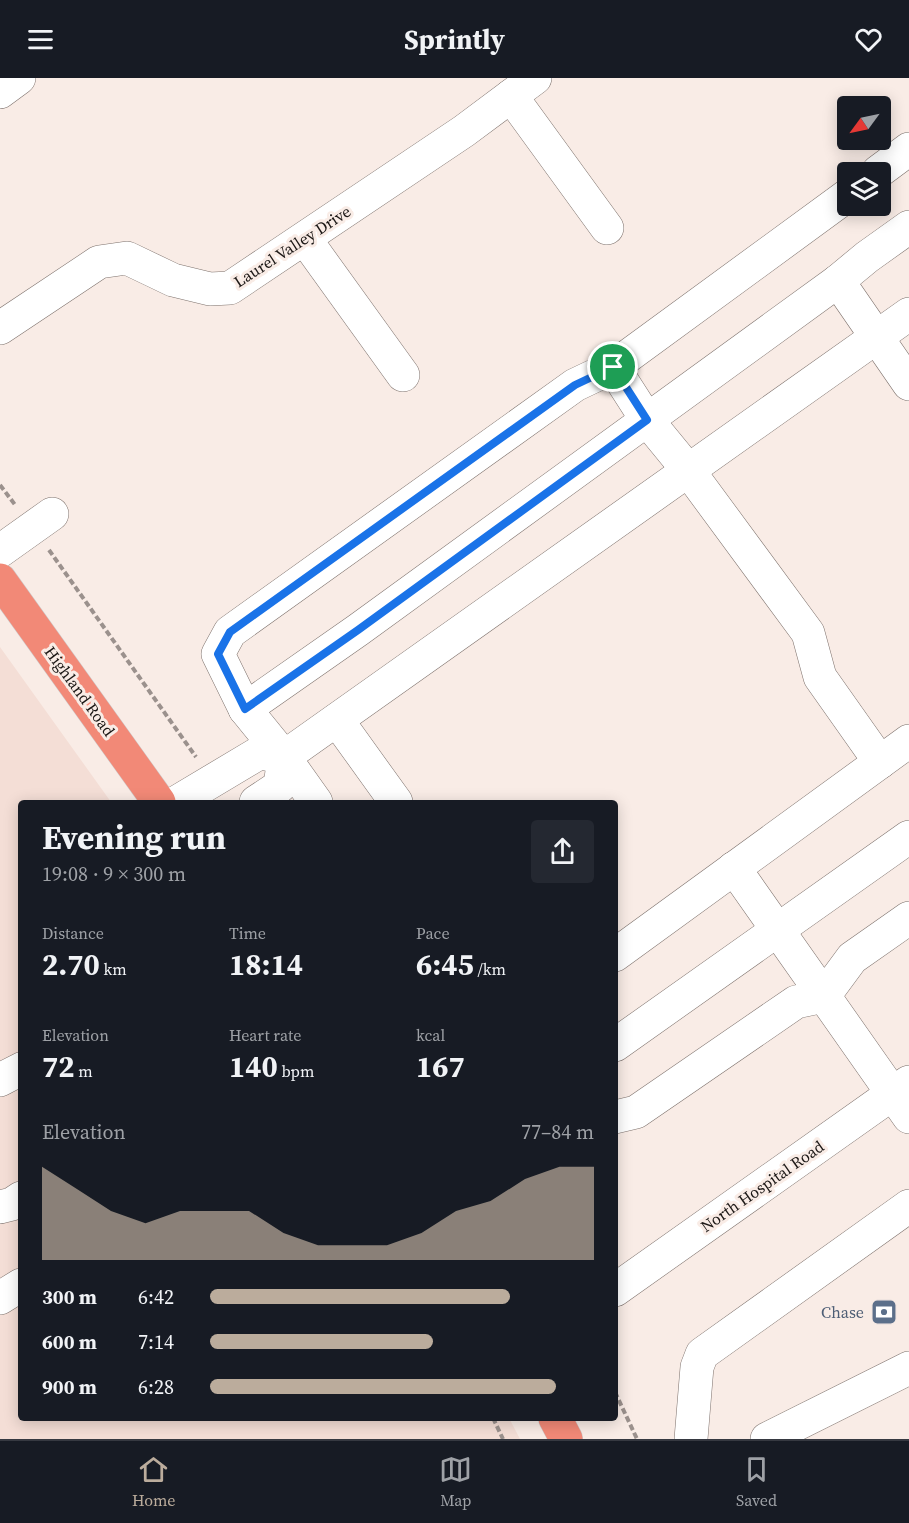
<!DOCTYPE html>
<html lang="en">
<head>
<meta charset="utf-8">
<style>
	:root { --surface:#171b24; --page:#242831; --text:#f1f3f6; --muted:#9ea1a6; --line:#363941; --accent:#bbac9c }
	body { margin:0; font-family:"Source Serif 4",serif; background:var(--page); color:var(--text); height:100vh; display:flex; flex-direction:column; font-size:22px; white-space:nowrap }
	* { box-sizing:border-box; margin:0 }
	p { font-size:20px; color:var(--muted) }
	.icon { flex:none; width:33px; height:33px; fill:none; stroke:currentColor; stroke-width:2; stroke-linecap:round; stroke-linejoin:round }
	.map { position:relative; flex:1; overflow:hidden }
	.details { position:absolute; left:18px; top:722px; width:600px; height:621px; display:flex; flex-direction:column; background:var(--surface); border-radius:6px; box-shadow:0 3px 15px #0003 }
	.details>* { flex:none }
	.needle { width:39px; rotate:237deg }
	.controls { position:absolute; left:837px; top:18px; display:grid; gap:12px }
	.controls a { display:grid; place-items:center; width:54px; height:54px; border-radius:6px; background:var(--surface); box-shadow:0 3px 15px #0003; font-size:30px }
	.pin { position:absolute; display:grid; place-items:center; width:51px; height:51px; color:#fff; margin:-26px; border:3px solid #fff; border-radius:50%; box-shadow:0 2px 6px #0007 }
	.round { display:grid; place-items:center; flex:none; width:63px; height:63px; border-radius:6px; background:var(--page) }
	.head { display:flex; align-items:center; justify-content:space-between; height:102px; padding:0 24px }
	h1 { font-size:33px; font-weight:700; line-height:45px }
	.figures { display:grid; grid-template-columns:repeat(3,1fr); gap:9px; height:102px; padding:6px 24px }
	.figures div { display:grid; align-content:center }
	.figures b { font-size:30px; font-weight:700 }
	.figures small { font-size:16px; font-weight:400 }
	.figures p { font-size:16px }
	.chart { height:168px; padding:12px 24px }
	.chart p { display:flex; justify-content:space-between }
	.chart svg { width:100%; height:108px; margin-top:6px; fill:var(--accent); opacity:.7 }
	ul { padding:0 24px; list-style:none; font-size:20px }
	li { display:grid; grid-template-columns:96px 72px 1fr; align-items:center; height:45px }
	li i { height:15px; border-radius:8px; background:var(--accent) }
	header { display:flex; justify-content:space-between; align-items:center; height:78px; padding:0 24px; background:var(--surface); font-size:27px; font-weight:700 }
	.dock { display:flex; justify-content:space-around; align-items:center; height:84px; border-top:2px solid var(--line); background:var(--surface); font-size:16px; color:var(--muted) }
	.dock a { display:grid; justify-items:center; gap:3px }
	.dock .on { color:var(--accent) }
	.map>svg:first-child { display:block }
	.built { fill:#f4ded6 }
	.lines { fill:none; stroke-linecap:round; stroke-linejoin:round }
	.minor-casing { stroke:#7e726d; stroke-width:34 }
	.highway-casing { stroke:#cdcccc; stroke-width:34 }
	.path { stroke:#9b918d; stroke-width:4; stroke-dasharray:6 3; stroke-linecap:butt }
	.minor { stroke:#fff; stroke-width:33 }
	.highway { stroke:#f28977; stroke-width:33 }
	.route-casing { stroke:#fff; stroke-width:12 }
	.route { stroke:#1a73e8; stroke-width:8 }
	.labels { text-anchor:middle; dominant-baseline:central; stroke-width:6; stroke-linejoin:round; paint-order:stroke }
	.street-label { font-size:16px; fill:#1b1715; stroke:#f9ece6 }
	.service-label { font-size:16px; fill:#4e5e75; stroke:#f9ece6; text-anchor:end }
</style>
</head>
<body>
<header><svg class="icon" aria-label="menu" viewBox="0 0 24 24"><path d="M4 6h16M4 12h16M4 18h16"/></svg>Sprintly<svg class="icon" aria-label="heart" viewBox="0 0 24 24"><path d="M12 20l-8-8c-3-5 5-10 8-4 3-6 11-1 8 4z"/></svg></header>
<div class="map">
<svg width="909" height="1361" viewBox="0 0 909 1361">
	<rect width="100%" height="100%" fill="#f9ece6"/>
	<!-- built -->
	<path class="built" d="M0,569L111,724H21V1340H509L520,1361H0Z"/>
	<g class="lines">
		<!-- minor casing -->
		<g class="minor-casing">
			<g id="minor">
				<path d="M0,14L19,0"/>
				<path d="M511,18L607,150"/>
				<path d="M878,94L909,71"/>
				<path d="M305,161L403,297"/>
				<path d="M838,203L867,179L909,149"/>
				<path d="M0,250L99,184L127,180L173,202L210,211L230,210L464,53L535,0"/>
				<path d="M613,289L848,117"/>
				<path d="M0,473L52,436"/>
				<path d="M245,631L218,576L230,554L575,307L613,289L647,342L688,392L808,555L820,599L880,684"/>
				<path d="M337,642L396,724"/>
				<path d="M284,679L909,236"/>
				<path d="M177,724L259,675L284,679L280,708L256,724"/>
				<path d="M316,724L284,679L245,631L358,552L838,203L909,306"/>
				<path d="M734,790L824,918L852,880L909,840"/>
				<path d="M615,877L909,663"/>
				<path d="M615,967L909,759"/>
				<path d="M0,1002L21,991"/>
				<path d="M615,1039L636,1034L796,924L824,918L909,1039"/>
				<path d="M0,1129L12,1126L21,1120"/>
				<path d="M615,1212L909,1004"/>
				<path d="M0,1220L21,1207"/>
				<path d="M691,1361L697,1289L702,1276L909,1128"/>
				<path d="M767,1361L909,1290"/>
			</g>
		</g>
		<!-- highway casing -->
		<g class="highway-casing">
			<g id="highway">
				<path d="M0,502L159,724"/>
				<path d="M555,1340L566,1361"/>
			</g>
		</g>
		<!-- path -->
		<g class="path">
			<path d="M0,407L16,428"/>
			<path d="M49,472L196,679"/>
			<path d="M615,1314L637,1361"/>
			<path d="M493,1340L503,1361"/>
		</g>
		<!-- minor -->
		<use href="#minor" class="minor"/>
		<!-- highway -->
		<use href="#highway" class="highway"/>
	</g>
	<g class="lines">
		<!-- route casing -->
		<g class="route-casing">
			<path id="route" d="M613,289L647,342L358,552L245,631L218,576L230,554L575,307Z"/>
		</g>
		<!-- route -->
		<use href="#route" class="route"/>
	</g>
	<!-- icons -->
	<defs>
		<g id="bank-square" transform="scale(1.35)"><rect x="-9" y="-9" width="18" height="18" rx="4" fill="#5c6f8a" stroke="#f9ece6"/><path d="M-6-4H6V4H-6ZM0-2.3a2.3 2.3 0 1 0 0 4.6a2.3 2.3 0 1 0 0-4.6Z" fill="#fff"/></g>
	</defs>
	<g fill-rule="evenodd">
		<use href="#bank-square" x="884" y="1234"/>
	</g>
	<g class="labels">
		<!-- street labels -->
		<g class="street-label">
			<text transform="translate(292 168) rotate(-33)">Laurel Valley Drive</text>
			<text transform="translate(80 613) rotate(54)">Highland Road</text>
			<text transform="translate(762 1108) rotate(-35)">North Hospital Road</text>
		</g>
		<!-- service labels -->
		<g class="service-label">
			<text x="864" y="1234">Chase</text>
		</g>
	</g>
</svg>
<div class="controls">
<a><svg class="needle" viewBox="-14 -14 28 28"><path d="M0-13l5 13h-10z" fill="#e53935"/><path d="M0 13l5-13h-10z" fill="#9ea1a6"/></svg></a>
<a><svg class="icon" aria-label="layers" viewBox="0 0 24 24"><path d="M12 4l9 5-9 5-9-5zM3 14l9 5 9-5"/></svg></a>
</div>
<div class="pin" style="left:613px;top:289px;background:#1e9e55"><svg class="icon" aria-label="arrive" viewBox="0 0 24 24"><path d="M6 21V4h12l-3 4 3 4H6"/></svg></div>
<section class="details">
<div class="head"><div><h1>Evening run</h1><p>19:08 · 9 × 300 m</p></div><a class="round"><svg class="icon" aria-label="share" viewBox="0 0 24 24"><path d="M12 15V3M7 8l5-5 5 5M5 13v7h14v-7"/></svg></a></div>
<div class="figures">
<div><p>Distance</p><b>2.70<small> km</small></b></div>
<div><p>Time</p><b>18:14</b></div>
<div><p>Pace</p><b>6:45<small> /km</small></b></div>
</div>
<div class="figures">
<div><p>Elevation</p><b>72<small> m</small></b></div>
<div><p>Heart rate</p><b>140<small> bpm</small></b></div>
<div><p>kcal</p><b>167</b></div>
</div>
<div class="chart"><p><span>Elevation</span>77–84 m</p>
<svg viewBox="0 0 160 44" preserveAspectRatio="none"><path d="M0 44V6L10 15L20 24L30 29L40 24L50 24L60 24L70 33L80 38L90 38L100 38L110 33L120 24L130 20L140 11L150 6L160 6V44z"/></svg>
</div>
<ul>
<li><b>300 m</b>6:42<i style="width:78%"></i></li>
<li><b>600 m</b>7:14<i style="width:58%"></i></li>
<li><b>900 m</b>6:28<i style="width:90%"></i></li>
</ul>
</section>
</div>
<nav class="dock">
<a class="on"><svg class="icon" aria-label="home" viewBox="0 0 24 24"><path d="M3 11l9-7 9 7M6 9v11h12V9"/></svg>Home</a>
<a><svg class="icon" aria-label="map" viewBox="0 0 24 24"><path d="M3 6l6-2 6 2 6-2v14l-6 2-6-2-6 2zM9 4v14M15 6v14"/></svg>Map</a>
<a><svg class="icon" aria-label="saved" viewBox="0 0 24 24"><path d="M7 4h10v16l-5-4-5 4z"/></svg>Saved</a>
</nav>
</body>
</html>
